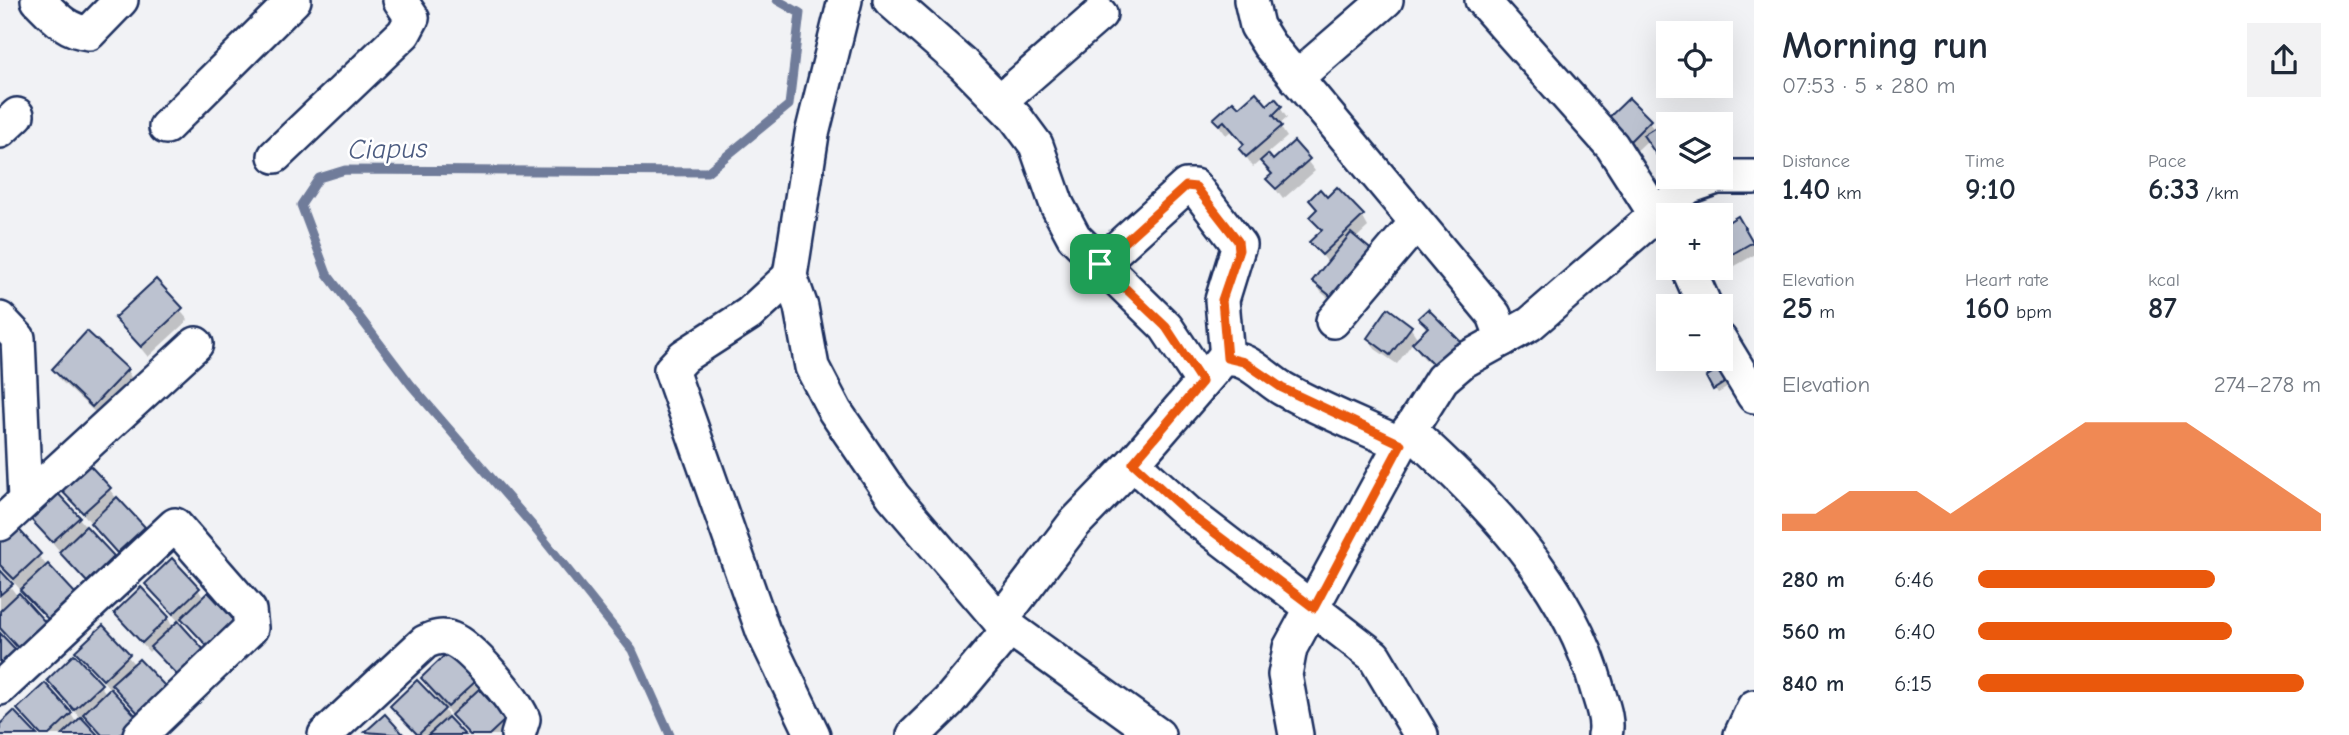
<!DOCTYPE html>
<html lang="en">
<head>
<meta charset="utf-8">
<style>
	:root { --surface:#fff; --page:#f2f2f3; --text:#1f2937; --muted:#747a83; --accent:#ea580c }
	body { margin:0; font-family:"Comic Neue",sans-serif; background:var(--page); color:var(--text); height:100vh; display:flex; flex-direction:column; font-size:26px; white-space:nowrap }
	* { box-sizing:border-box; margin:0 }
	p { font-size:23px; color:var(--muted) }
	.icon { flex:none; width:38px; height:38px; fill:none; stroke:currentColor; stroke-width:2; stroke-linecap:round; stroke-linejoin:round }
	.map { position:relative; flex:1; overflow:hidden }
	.drawer { display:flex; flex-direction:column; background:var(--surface); width:595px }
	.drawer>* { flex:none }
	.tools { position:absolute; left:1656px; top:21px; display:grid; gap:14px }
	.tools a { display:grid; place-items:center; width:77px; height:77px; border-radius:0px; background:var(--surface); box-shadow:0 7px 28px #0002; font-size:35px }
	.pin { position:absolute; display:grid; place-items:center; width:60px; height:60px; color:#fff; margin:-30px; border-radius:14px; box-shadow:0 4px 10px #0006 }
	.round { display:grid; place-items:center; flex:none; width:74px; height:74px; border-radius:0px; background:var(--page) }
	.head { display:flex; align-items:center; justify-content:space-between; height:119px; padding:0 28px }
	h1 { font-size:38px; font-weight:600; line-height:52px }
	.stats { display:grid; grid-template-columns:repeat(3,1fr); gap:10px; height:119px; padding:7px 28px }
	.stats div { display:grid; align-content:center }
	.stats b { font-size:30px; font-weight:600 }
	.stats small { font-size:19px; font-weight:400 }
	.stats p { font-size:19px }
	.chart { height:196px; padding:14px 28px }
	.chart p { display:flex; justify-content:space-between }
	.chart svg { width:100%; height:126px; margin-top:7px; fill:var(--accent); opacity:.7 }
	ul { padding:0 28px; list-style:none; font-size:23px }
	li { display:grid; grid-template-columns:112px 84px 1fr; align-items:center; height:52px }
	li i { height:18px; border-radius:9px; background:var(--accent) }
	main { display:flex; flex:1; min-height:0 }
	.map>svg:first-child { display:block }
	.shadow { fill:#0003 }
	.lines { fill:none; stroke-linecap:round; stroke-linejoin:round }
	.stream { stroke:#707c9a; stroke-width:9 }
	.building { fill:#bcc2d0; stroke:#1b2f5e; stroke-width:2 }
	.minor-casing { stroke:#1b2f5e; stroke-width:38 }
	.minor { stroke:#fff; stroke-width:33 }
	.route-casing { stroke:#fff; stroke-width:14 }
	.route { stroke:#ea580c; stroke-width:9 }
	.labels { text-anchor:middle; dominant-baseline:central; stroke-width:5; stroke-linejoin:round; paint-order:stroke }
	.water-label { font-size:28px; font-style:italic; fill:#4c5c81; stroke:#fff }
</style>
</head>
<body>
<main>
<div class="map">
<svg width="1754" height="735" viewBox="0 0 1754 735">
	<rect width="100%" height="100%" fill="#f1f2f5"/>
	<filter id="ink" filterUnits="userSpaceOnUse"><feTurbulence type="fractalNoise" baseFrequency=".0143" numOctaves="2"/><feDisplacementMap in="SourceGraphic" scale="14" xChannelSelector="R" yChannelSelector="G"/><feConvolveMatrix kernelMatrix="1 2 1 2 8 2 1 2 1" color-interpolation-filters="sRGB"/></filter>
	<g filter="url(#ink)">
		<!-- shadow -->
		<g class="shadow">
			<path d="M1275,100L1287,118L1279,125L1287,137L1266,155L1273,162L1294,144L1315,171L1283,199L1268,179L1272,176L1261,160L1253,167L1241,149L1244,146L1231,131L1226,135L1215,120L1239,110L1267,108Z"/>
			<path d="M1629,100L1655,130L1668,131V171L1648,140L1630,157L1604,126Z"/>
			<path d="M1327,200L1362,216L1368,227L1355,239L1349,315L1321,292L1315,281L1329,264L1312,242L1322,232L1312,217L1317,212L1311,201Z"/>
			<path d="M1737,219L1754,248V255L1721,274L1717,268H1720V229Z"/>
			<path d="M156,281L188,320L148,357L116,318Z"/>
			<path d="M1428,311L1446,380L1420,354L1413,342L1397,364L1375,349L1369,338L1410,327L1418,339L1426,329L1420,318Z"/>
			<path d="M54,369L127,370L133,381L99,416L60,380Z"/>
			<path d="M1721,370L1730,386L1718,393L1708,378Z"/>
			<path d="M58,484L109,489L149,538L124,562Z"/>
			<path d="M27,513L79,518L119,567L94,591Z"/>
			<path d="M14,527L80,605L55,628L0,567V539Z"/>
			<path d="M0,573L18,597L26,658L0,630Z"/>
			<path d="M147,585L198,589L204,599L215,657L183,619L178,624L185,686L153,648L149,652L116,614L168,618L173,628L179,622Z"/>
			<path d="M103,627L135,665L146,723L114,685L110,689L78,651Z"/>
			<path d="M448,654L505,720L511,730L506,735H468L429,689L423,678Z"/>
			<path d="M49,680L100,685L136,735H101L86,715L81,719Z"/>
			<path d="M392,706L444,710L462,735H416Z"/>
			<path d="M20,710L71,714L77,724L95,735H39Z"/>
			<path d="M385,717L402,735H369Z"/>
		</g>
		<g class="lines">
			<!-- stream -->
			<path class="stream" d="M670,735L632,650L532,525L411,385L327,274L301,205L319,178L345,170L707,172L789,105L800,13L777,0"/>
		</g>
		<!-- building -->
		<g class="building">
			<path d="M1256,92L1267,105L1275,98L1282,106L1273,115L1282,126L1246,157L1239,149L1244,144L1224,121L1219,125L1213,119L1233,101L1239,107Z"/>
			<path d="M1629,98L1651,120L1623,148L1601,125Z"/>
			<path d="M1664,122L1668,127L1666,169L1643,135Z"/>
			<path d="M1294,141L1310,159L1276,189L1266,179L1272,174L1260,161L1268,154L1273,160Z"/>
			<path d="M1337,187L1364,215L1322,255L1309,242L1322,230L1309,217L1317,209L1309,200L1320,189L1327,197Z"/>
			<path d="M1738,216L1753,242L1720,261V227Z"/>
			<path d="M1351,233L1381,258L1343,306L1312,281Z"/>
			<path d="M156,279L183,308L141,347L114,318Z"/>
			<path d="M1388,308L1412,326L1390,355L1367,338Z"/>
			<path d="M1428,309L1465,346L1439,370L1412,343L1428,327L1418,318Z"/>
			<path d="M87,331L128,369L92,407L52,369Z"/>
			<path d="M1721,367L1729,380L1713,390L1706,377Z"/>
			<path d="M83,458L111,488L83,513L55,484Z"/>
			<path d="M52,487L80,517L52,542L25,513Z"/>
			<path d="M117,497L145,527L117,553L90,523Z"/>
			<path d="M14,524L41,554L14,579L0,565V537Z"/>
			<path d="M86,526L114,556L87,582L59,552Z"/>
			<path d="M172,558L200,588L173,614L145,584Z"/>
			<path d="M48,564L75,593L48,619L20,590Z"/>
			<path d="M0,570L13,584L0,595Z"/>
			<path d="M141,587L169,617L142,643L114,613Z"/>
			<path d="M208,592L236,622L208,647L181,618Z"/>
			<path d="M19,593L46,623L19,649L0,628V611Z"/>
			<path d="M178,621L205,651L178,676L150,647Z"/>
			<path d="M103,625L130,654L103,680L75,651Z"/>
			<path d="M0,633L18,652L0,668Z"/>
			<path d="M448,652L476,681L448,707L421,678Z"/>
			<path d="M74,654L102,684L74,710L47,680Z"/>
			<path d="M139,659L167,688L139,714L111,684Z"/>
			<path d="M417,680L445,709L418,735L390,706Z"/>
			<path d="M45,683L72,713L49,735H41L17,709Z"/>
			<path d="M110,688L138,718L120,735H102L83,714Z"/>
			<path d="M479,689L506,719L489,735H470L451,715Z"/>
			<path d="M14,711L37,735H0V724Z"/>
			<path d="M385,714L404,735L365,732Z"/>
			<path d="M81,717L98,735H62Z"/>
			<path d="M448,717L465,735H428Z"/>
		</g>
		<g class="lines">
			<!-- minor casing -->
			<g class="minor-casing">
				<g id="minor">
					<path d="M38,0C54,16 66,31 89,33L121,0"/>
					<path d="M845,0L812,134L790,276L801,307L812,367L835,411L893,496L1000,621L1158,735"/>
					<path d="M890,0L963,64L1016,118L1036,145L1057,205L1074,237L1166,327L1202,381"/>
					<path d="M1251,0L1257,26L1269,45L1494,315L1503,339"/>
					<path d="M1482,0L1612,146L1656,215"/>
					<path d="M1296,78L1386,0"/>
					<path d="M1000,101L1100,14"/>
					<path d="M166,127L294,0"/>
					<path d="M0,131L17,115"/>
					<path d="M275,156L404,33L412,18L400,0"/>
					<path d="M1100,264L1186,186H1194L1239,245L1222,300L1227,358"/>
					<path d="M1688,268L1705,306"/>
					<path d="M790,276L749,314L684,356L671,370L763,631L813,735"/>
					<path d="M0,319L18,338L25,500"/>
					<path d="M1333,321L1415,224"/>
					<path d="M1720,340L1754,396"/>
					<path d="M1409,430C1487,501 1569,583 1597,688C1601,702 1609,720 1605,735"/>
					<path d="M1133,463L1187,512L1374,656L1421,735"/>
					<path d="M0,524L196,344"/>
					<path d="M1000,621L1074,524L1133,463L1222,360C1245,353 1264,378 1283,389C1320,410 1362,426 1401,444"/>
					<path d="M0,688L175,525L249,610L251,628L140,735"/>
					<path d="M325,735L425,642C434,638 442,635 451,639C472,647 514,699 523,719L518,735"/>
					<path d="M914,735L948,702L1010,628"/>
					<path d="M1296,735L1285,675L1290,648L1401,444L1442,379L1463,361L1530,324L1688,187L1717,177H1754"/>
					<path d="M1741,735L1754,707"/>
				</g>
			</g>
			<!-- minor -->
			<use href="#minor" class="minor"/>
		</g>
	</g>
	<g class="lines" filter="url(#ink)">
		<!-- route casing -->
		<g class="route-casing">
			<path id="route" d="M1186,186L1196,187L1238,241L1239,250L1222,300L1227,358L1244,362L1282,388L1401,444L1314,608L1187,512L1133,463L1202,382L1166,327L1100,264Z"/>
		</g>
		<!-- route -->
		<use href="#route" class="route"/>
	</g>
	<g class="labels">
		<!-- water labels -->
		<g class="water-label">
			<text transform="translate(388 149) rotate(-1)">Ciapus</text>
		</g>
	</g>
</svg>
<div class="tools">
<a><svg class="icon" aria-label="locate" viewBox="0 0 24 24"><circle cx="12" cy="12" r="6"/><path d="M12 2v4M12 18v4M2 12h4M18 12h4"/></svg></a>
<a><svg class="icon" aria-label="layers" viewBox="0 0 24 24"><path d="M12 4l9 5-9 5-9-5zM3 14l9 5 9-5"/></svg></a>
<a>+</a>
<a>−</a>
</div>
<div class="pin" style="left:1100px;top:264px;background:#1e9e55"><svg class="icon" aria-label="arrive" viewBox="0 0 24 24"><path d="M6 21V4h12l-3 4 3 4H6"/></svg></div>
</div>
<section class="drawer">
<div class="head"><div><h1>Morning run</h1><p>07:53 · 5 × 280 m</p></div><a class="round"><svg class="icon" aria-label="share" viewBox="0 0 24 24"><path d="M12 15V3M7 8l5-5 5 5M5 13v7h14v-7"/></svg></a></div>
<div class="stats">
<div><p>Distance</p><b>1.40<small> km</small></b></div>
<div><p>Time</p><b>9:10</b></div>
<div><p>Pace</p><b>6:33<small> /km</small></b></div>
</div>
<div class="stats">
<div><p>Elevation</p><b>25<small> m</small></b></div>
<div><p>Heart rate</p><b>160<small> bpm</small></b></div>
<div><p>kcal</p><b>87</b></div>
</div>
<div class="chart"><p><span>Elevation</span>274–278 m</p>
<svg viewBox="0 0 160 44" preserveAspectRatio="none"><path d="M0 44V38L10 38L20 30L30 30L40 30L50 38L60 30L70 22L80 14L90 6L100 6L110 6L120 6L130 14L140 22L150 30L160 38V44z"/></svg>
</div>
<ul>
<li><b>280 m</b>6:46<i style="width:69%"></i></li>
<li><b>560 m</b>6:40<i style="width:74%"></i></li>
<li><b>840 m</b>6:15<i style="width:95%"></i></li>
</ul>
</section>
</main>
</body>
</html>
